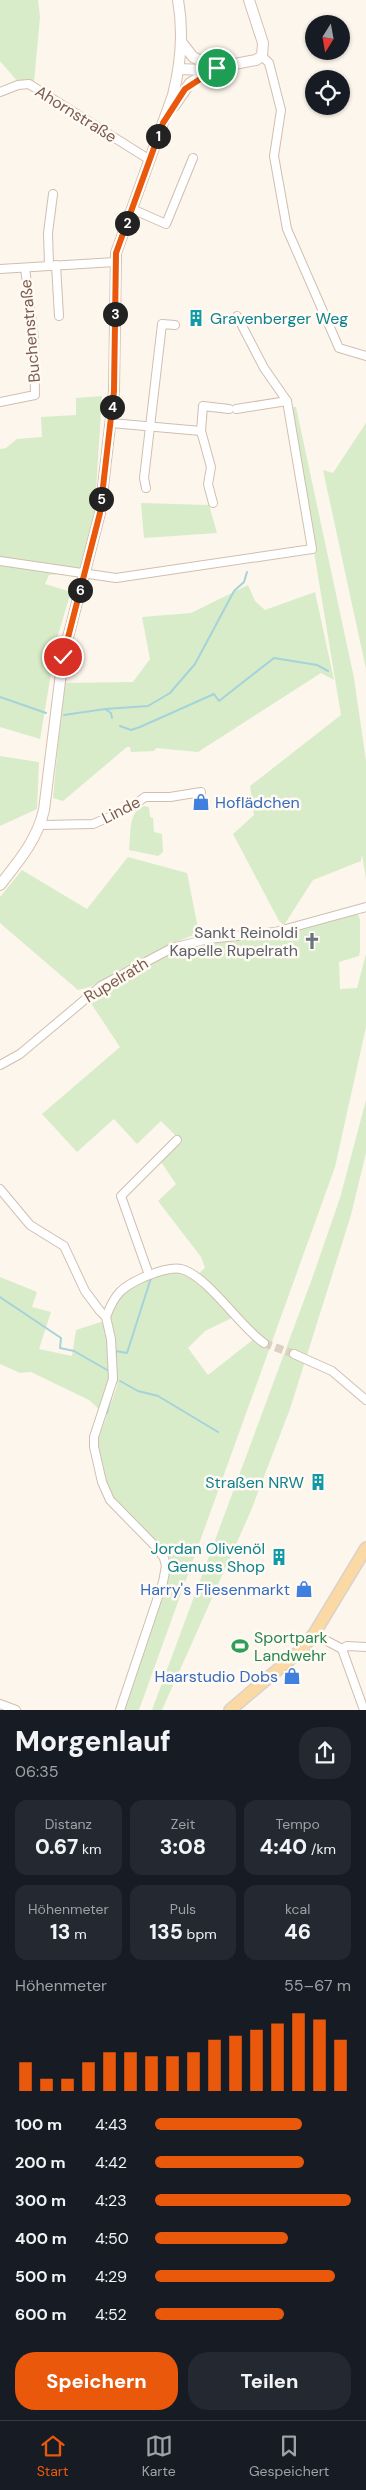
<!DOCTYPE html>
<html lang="de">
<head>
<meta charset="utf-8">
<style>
	:root { --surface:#171b24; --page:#242831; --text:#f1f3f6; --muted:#9ea1a6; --line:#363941; --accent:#ea580c }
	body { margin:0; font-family:"DM Sans",sans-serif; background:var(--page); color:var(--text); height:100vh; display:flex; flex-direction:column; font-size:19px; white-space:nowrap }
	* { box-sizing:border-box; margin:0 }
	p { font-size:16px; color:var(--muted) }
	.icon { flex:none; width:28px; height:28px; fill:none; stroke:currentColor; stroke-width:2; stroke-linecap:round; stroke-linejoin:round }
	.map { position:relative; height:1710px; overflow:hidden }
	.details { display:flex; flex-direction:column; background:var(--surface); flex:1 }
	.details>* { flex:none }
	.needle { width:32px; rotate:191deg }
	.fabs { position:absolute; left:305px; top:15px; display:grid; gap:10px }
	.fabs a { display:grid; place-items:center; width:45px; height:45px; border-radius:50%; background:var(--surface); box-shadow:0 1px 4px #0004; font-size:25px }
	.pin { position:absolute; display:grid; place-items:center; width:42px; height:42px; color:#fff; margin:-21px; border:2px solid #fff; border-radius:50%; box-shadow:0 1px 5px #0007 }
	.km { position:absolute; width:25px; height:25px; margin:-12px; border-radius:50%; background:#222; color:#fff; font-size:14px; line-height:25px; text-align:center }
	.round { display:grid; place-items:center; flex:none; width:52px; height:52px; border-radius:20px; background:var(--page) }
	.head { display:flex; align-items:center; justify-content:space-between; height:85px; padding:0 15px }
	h1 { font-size:28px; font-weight:800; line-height:38px }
	.stats { display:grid; grid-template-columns:repeat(3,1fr); gap:8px; height:85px; padding:5px 15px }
	.stats div { display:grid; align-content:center; border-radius:12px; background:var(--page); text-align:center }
	.stats b { font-size:21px; font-weight:800 }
	.stats small { font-size:14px; font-weight:400 }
	.stats p { font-size:14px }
	.chart { height:140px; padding:10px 15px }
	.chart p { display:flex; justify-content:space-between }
	.chart svg { width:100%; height:90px; margin-top:5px; stroke:var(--accent); stroke-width:6 }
	.button { display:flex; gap:10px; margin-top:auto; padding:10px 15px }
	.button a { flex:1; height:58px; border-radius:20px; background:var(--accent); color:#fff; font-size:20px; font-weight:800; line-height:58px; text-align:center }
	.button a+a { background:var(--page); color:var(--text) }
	ul { padding:0 15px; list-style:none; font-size:16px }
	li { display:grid; grid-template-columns:80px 60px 1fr; align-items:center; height:38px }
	li i { height:12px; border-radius:6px; background:var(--accent) }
	.menu { display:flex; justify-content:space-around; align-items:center; height:70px; border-top:1px solid var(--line); background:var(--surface); font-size:14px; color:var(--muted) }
	.menu a { display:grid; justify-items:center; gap:2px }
	.menu .current { color:var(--accent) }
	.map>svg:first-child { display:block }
	.green { fill:#d8ecc9 }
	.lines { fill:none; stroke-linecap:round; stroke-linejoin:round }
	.stream { stroke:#a5d3da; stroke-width:2 }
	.minor-tunnel { stroke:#dcd0c4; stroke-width:8; stroke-dasharray:8 4; stroke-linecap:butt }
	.minor-casing { stroke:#d1beb0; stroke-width:10 }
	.secondary-casing { stroke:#d6c0b0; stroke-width:12 }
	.primary-casing { stroke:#dad1cd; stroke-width:14 }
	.minor { stroke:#fff; stroke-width:8 }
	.secondary { stroke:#fff; stroke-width:10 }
	.primary { stroke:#fbd9a5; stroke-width:11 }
	.route-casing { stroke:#fff; stroke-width:10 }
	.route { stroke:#ea580c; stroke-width:6 }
	.labels { text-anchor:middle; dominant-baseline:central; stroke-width:5; stroke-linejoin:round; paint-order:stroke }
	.street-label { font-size:16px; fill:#7a5c4d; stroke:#fffaf3 }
	.culture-label { font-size:16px; fill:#0d838f; stroke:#fffaf3; text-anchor:end }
	.shop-label { font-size:16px; fill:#366cbe; stroke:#fffaf3; text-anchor:end }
	.worship-label { font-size:16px; fill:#5b616d; stroke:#fffaf3; text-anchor:end }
	.leisure-label { font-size:16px; fill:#27864d; stroke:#fffaf3; text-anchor:start }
</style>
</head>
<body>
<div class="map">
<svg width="366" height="1710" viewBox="0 0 366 1710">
	<rect width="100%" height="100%" fill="#fdf6ec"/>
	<!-- green -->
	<g class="green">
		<path d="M0,0H38L40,17L34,82L19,83L0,61Z"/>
		<path d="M102,396L94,522L79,572L49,575L45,584L71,592L57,638L40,739L0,727V449L6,448L17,439L42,437L41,417L76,415V398Z"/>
		<path d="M290,407H296L354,678L366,761V879L362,854L361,861L313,880L284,925L279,921L233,834L254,815L250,786L341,715Z"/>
		<path d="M366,423V669L323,470L333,473Z"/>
		<path d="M141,503L209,505L217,533L144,538Z"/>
		<path d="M248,585L255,601L265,610L315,592L334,680L321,673L198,752L156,748L154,751L131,752L130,747H127L63,801L53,798L64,683L133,682L150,659L142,617L191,613Z"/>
		<path d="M0,756L39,762L37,809L0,826Z"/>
		<path d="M145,806L149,807L150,817L153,818L154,832L162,834L163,852L158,856L129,850C131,835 128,809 145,806Z"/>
		<path d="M128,857L187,873L199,933L181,940L90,987L78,990L0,923V897L22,870L87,909Z"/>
		<path d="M357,913L360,919V951L359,956L339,962L340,989L357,988L366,954V1027L335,1167L139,1710H124L170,1567L162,1551L108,1491L96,1446L117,1386L114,1333L110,1316L118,1297L128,1287L165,1273L181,1272L196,1282L234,1317L205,1331L188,1348L208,1375L259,1335L221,1295L197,1275L205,1268L201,1257L158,1201L176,1184L161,1162L182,1142L161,1121L137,1144L114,1119L77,1152L42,1114L120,1047L88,999L99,990L171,951L210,941L274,937Z"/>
		<path d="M366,1100V1153L351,1215L290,1409L250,1513L162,1710H152L313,1276L340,1198Z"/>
		<path d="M0,1277L37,1292L32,1307L51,1312L39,1349L72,1356L76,1330L104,1321L112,1363L101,1411L89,1400L31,1372L20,1373L0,1364Z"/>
	</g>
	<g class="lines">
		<!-- stream -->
		<g class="stream">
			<path d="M0,697L46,713"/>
			<path d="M105,709L148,706L170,693L195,664L234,591L244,582L247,572"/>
			<path d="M64,715L105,709L111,713L112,718"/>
			<path d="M120,726L131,730L140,727L214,694L219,701L274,658L317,665L328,671"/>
			<path d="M0,1297L61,1338L60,1348L74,1351L109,1371"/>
			<path d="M116,1358V1351L127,1353L151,1278"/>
			<path d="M120,1381L138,1391L158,1396L218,1432"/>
			<path d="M107,1413L116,1378"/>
		</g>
		<!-- minor-tunnel -->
		<path class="minor-tunnel" d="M264,1343L294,1354"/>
		<!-- minor casing -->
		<g class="minor-casing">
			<g id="minor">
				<path d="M262,56L269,63L281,110L274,156L287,229L339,348L366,356"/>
				<path d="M0,92L18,85L29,84L150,160"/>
				<path d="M132,209L166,224L193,158"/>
				<path d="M49,265L48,233L53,194"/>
				<path d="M56,265L59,316"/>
				<path d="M0,269L115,262"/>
				<path d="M0,402L35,395L34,338L25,268"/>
				<path d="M236,409L287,401"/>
				<path d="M111,423L201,431"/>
				<path d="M146,488L144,478L162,324L175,325"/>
				<path d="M213,503L208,484L211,467L201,431L203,406L229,409"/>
				<path d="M0,561L116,578L312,549L287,401L264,368L237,316"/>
				<path d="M41,825L93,824L130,808L145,797H170L201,792"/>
				<path d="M0,1065L20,1054L101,986L172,948L208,939L275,932L366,907"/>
				<path d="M0,1189L30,1225L64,1246L85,1291L100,1311L106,1317L111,1339L113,1379L94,1437V1447L102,1482L110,1500L157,1548L164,1558L166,1566L163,1582L120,1710"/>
				<path d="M149,1275L121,1196L177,1140"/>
				<path d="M106,1317C115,1293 122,1287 144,1277C154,1273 171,1267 181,1269C207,1275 241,1328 264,1343"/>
				<path d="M294,1354L332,1371L366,1400"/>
				<path d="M314,1634L342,1649L347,1646L366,1647"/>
				<path d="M342,1649L364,1710"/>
				<path d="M0,1704L16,1710"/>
			</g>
		</g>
		<!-- secondary casing -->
		<g class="secondary-casing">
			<g id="secondary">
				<path d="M182,43L193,57L216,68"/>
				<path d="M179,69L203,70L256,60L262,56L263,43L249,0"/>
				<path d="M174,106L190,83L211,71"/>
				<path d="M0,885C19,861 37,840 44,810L63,657L100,513L114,391L116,253L173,95C181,63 184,33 178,0"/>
			</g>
		</g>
		<!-- primary casing -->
		<g class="primary-casing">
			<path id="primary" d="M230,1710L301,1650L314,1634L366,1548"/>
		</g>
		<!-- minor -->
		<use href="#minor" class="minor"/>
		<!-- secondary -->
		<use href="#secondary" class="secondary"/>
		<!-- primary -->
		<use href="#primary" class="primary"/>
	</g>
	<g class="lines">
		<!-- route casing -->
		<g class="route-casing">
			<path id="route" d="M63,657L100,513L114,391L116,253L163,123L185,89L217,68"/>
		</g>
		<!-- route -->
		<use href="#route" class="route"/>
	</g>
	<!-- icons -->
	<defs>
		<g id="building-bare" transform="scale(1.35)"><path d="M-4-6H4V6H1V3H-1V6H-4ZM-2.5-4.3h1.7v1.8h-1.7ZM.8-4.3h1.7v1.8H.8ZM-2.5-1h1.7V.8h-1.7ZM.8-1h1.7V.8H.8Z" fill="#0f9aa8" stroke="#fffaf3" stroke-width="2.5" paint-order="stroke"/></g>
		<g id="shop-bare" transform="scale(1.35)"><path d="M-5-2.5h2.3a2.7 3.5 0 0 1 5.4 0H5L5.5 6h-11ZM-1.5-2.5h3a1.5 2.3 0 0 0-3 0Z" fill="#3f7fe0" stroke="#fffaf3" stroke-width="2.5" paint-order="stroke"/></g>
		<g id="church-bare" transform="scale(1.35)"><path d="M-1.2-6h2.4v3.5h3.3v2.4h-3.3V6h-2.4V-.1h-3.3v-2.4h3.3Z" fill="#6b7280" stroke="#fffaf3" stroke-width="2.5" paint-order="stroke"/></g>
		<g id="stadium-bare" transform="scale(1.35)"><path d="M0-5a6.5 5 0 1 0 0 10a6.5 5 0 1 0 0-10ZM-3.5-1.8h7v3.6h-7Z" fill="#2e9e5b" stroke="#fffaf3" stroke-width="2.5" paint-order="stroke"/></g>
	</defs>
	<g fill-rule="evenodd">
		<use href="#building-bare" x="196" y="318"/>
		<use href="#shop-bare" x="201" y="802"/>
		<use href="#church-bare" x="312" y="941"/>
		<use href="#building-bare" x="318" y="1482"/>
		<use href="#building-bare" x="279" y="1557"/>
		<use href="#shop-bare" x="304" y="1589"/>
		<use href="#stadium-bare" x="240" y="1646"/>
		<use href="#shop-bare" x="292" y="1676"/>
	</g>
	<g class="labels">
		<!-- street labels -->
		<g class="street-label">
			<text transform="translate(76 114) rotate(32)">Ahornstraße</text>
			<text transform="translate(30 331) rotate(-95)">Buchenstraße</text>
			<text transform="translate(121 810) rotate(-27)">Linde</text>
			<text transform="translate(116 980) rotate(-31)">Rupelrath</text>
		</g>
		<!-- culture labels -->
		<g class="culture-label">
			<text x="210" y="318" text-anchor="start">Gravenberger Weg</text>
			<text x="304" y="1482">Straßen NRW</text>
			<text x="265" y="1548">Jordan Olivenöl<tspan x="265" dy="18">Genuss Shop</tspan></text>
		</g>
		<!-- shop labels -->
		<g class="shop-label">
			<text x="215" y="802" text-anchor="start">Hoflädchen</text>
			<text x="290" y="1589">Harry's Fliesenmarkt</text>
			<text x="278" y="1676">Haarstudio Dobs</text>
		</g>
		<!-- worship labels -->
		<g class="worship-label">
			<text x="298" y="932">Sankt Reinoldi<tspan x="298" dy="18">Kapelle Rupelrath</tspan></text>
		</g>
		<!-- leisure labels -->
		<g class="leisure-label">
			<text x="254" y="1637">Sportpark<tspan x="254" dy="18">Landwehr</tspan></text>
		</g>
	</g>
</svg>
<div class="fabs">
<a><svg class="needle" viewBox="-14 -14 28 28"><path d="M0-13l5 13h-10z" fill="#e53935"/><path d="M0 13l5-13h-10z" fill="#9ea1a6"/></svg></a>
<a><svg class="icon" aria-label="locate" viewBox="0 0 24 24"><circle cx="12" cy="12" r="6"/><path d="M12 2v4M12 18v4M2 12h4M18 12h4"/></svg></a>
</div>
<div class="pin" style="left:217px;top:68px;background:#1e9e55"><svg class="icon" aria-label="arrive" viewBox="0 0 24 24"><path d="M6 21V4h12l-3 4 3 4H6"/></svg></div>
<div class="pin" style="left:63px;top:657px;background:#d93025"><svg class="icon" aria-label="check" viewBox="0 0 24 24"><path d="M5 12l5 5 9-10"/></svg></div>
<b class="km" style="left:158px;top:136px">1</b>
<b class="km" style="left:127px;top:223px">2</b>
<b class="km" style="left:115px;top:314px">3</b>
<b class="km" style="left:112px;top:407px">4</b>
<b class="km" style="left:101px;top:499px">5</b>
<b class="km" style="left:80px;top:590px">6</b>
</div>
<section class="details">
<div class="head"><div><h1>Morgenlauf</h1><p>06:35</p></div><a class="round"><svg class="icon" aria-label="share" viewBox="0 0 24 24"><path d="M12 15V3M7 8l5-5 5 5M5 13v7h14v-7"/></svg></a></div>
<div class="stats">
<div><p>Distanz</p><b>0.67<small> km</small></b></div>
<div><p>Zeit</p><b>3:08</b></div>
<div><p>Tempo</p><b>4:40<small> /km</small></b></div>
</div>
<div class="stats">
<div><p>Höhenmeter</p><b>13<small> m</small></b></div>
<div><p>Puls</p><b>135<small> bpm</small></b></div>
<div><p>kcal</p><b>46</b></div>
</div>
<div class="chart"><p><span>Höhenmeter</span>55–67 m</p>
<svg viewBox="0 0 160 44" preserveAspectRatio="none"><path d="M5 44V30M15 44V38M25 44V38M35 44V30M45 44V25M55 44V25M65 44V27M75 44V27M85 44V25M95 44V19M105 44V17M115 44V14M125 44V11M135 44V6M145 44V9M155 44V19"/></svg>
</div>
<ul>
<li><b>100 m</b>4:43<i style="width:75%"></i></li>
<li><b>200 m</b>4:42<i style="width:76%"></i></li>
<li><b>300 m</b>4:23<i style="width:100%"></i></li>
<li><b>400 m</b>4:50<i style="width:68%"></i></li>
<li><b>500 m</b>4:29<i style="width:92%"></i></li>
<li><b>600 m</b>4:52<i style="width:66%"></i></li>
</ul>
<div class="button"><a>Speichern</a><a>Teilen</a></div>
</section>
<nav class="menu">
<a class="current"><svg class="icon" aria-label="home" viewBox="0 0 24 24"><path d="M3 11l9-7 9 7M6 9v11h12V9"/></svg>Start</a>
<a><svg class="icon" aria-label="map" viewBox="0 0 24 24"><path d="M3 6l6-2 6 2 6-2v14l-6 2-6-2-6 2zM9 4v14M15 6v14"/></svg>Karte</a>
<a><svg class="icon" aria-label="saved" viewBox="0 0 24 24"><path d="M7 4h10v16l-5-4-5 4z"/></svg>Gespeichert</a>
</nav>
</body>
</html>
